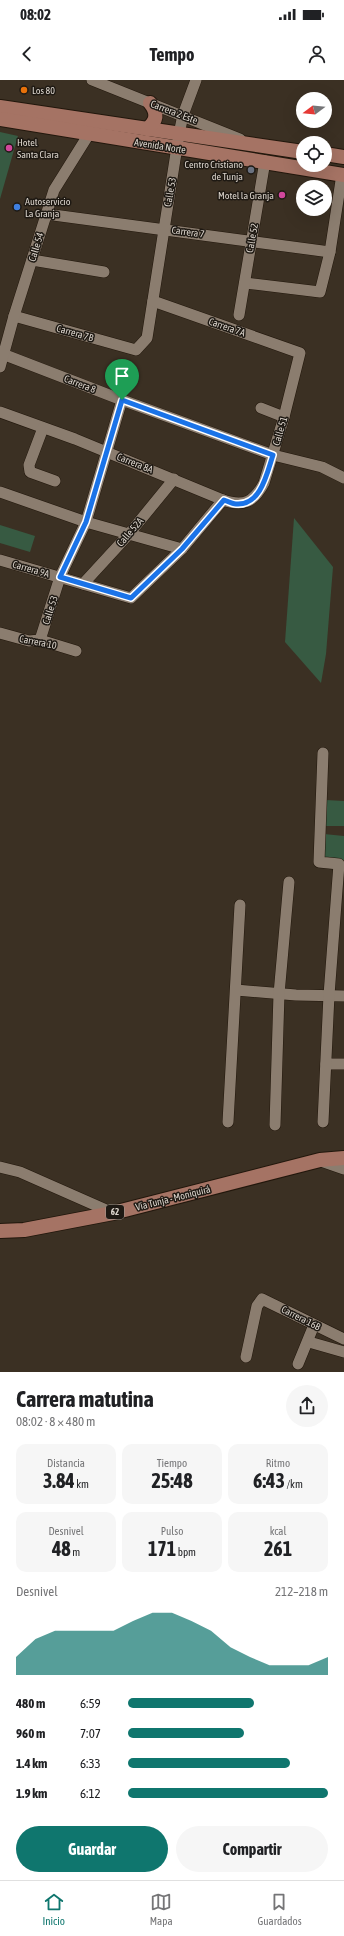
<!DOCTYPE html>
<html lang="es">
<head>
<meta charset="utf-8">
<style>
	:root { --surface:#fff; --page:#f6f6f6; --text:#202124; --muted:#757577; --line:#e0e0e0; --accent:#0f766e }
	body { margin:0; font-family:"Asap Condensed",sans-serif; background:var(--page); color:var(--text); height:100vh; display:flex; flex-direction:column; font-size:15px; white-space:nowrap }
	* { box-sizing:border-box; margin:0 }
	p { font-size:13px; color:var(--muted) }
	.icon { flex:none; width:22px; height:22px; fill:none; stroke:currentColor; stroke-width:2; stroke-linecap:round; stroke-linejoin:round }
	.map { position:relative; height:1292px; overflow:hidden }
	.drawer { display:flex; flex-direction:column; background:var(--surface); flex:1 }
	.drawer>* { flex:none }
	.needle { width:26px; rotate:254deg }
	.controls { position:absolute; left:296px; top:12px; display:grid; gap:8px }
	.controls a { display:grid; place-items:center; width:36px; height:36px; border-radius:50%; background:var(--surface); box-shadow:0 4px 16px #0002; font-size:20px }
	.pin { position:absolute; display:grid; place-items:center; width:34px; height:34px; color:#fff; margin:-41px -17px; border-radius:50% 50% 50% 0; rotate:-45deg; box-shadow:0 0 4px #0007 }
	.pin .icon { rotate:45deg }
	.round { display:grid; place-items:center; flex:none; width:42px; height:42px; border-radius:21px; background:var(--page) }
	.overview { display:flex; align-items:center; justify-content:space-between; height:68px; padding:0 16px }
	h1 { font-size:22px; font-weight:700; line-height:30px }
	.figures { display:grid; grid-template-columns:repeat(3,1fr); gap:6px; height:68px; padding:4px 16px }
	.figures div { display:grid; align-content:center; border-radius:10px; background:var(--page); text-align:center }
	.figures b { font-size:20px; font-weight:700 }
	.figures small { font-size:11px; font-weight:400 }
	.figures p { font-size:11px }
	.chart { height:112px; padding:8px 16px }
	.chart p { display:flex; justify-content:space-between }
	.chart svg { width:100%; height:72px; margin-top:4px; fill:var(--accent); opacity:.7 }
	.primary-button { display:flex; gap:8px; margin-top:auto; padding:8px 16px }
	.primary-button a { flex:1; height:46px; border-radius:24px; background:var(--accent); color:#fff; font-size:16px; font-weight:700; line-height:46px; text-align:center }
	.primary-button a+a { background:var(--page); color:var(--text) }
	ul { padding:0 16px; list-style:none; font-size:13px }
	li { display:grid; grid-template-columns:64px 48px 1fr; align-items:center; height:30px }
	li i { height:10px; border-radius:5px; background:var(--accent) }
	.status { display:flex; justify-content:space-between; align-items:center; height:28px; padding:0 20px; background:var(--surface); direction:ltr }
	.status svg { height:11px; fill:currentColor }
	header { display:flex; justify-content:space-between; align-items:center; height:52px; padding:0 16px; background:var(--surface); font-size:18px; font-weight:700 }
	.dock { display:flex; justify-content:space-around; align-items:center; height:56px; border-top:1px solid var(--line); background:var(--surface); font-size:11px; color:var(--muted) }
	.dock a { display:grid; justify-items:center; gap:2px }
	.dock .on { color:var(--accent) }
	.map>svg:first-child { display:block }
	.green { fill:#375a42 }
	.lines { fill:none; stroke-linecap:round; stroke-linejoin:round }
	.minor-casing { stroke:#22170c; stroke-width:12 }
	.major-casing { stroke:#22170c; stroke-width:16 }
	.minor { stroke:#8b7d6f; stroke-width:11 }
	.major { stroke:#a57364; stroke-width:14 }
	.route-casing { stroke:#fff; stroke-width:8 }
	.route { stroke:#1a73e8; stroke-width:5 }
	.food-dot { fill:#e8710a; stroke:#1e1913; stroke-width:1.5 }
	.hotel-dot { fill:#d1479c; stroke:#1e1913; stroke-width:1.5 }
	.worship-dot { fill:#6b7280; stroke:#1e1913; stroke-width:1.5 }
	.shop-dot { fill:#3f7fe0; stroke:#1e1913; stroke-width:1.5 }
	.labels { text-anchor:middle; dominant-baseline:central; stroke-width:3; stroke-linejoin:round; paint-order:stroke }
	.shield { fill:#1e1913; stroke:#a29c94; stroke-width:1 }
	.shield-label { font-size:9px; font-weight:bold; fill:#dbd4cc }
	.poi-label { font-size:10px; fill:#dbd4cc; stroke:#1e1913; text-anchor:start }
	.street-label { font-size:10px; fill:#dbd4cc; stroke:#1e1913 }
</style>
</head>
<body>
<div class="status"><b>08:02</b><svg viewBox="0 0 49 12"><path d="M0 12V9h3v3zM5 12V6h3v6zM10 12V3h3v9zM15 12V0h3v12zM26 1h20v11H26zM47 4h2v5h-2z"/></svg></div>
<header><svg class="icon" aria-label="back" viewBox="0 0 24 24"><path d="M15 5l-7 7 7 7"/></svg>Tempo<svg class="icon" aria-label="person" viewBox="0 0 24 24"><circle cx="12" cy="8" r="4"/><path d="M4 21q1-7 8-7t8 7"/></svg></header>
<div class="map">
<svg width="344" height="1292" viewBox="0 0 344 1292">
	<rect width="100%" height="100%" fill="#3b3023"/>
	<!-- green -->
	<g class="green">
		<path d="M0,52L18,56L0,119Z"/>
		<path d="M294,438L333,487L326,574L321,603L285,562Z"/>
		<path d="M0,445L35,456L30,472L0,463Z"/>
		<path d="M326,720L344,721V746H324Z"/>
		<path d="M324,754L344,756V780L322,779Z"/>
	</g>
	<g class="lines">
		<!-- minor casing -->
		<g class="minor-casing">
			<g id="minor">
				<path d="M92,0L240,59"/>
				<path d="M46,134L330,172"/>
				<path d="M32,180L104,192"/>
				<path d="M245,203L320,212L330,172L342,94"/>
				<path d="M239,235L265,81"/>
				<path d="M14,236L136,270L147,258L179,54L183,35L196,0"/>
				<path d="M0,273L122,320L273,375L322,387L344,398"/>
				<path d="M0,287L14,236L54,110L89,54"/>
				<path d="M261,328L284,337"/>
				<path d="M0,332L75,359L223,420C244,427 254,422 264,403L284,337L300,273L153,221"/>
				<path d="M43,348L29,385L30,392L55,401"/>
				<path d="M0,412L86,442L182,469"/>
				<path d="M0,480L131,518L182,469L223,420"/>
				<path d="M83,504L129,454L174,399"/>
				<path d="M0,553L29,561L40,560L76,571"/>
				<path d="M40,560L60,497L86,442L122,320"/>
				<path d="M236,910L296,915L344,916"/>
				<path d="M326,984H344"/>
				<path d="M228,1042L240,825"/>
				<path d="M323,1042L329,915L339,784L319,782L323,673"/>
				<path d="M275,1045L279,914L289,802"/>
				<path d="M321,1081L344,1089"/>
				<path d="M0,1087L20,1092L113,1133"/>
				<path d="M309,1262L344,1272"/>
				<path d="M246,1277L257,1226L262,1219L344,1259"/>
				<path d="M298,1284L314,1245"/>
			</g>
		</g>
		<!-- major casing -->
		<g class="major-casing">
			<g id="major">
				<path d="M0,27L303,72"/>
				<path d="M0,39L344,95"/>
				<path d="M147,49C157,41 158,33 150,23"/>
				<path d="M325,74L344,77"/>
				<path d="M0,1151L24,1150L113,1133L320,1080L344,1078"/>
			</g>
		</g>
		<!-- minor -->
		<use href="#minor" class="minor"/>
		<!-- major -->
		<use href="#major" class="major"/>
	</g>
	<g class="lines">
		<!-- route casing -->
		<g class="route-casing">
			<path id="route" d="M122,320L273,375C267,393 261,426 236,424C232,424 227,421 224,420L182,469L131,518L60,497L86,442Z"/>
		</g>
		<!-- route -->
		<use href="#route" class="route"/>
	</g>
	<!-- markers -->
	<circle class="food-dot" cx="24" cy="10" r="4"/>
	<g class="hotel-dot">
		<circle cx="9" cy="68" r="4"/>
		<circle cx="282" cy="115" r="4"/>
	</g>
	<circle class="worship-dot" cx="251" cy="90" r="4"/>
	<circle class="shop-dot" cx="17" cy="127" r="4"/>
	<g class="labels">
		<!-- shield labels -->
		<rect class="shield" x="106" y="1125" width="18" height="14" rx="3"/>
		<g class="shield-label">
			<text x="115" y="1132">62</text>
		</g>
		<!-- poi labels -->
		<g class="poi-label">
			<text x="32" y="10">Los 80</text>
			<text x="17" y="62">Hotel<tspan x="17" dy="12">Santa Clara</tspan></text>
			<text x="243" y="84" text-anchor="end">Centro Cristiano<tspan x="243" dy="12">de Tunja</tspan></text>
			<text x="274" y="115" text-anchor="end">Motel la Granja</text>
			<text x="25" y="121">Autoservicio<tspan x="25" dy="12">La Granja</tspan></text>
		</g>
		<!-- street labels -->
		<g class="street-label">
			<text transform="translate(174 32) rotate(21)">Carrera 2 Este</text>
			<text transform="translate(160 66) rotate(9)">Avenida Norte</text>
			<text transform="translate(170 112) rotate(-80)">Calle 53</text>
			<text transform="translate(188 152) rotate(8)">Carrera 7</text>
			<text transform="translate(252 158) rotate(-80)">Calle 52</text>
			<text transform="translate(36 167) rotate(-73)">Calle 54</text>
			<text transform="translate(227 247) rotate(19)">Carrera 7A</text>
			<text transform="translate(75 253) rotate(16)">Carrera 7B</text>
			<text transform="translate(80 304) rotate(21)">Carrera 8</text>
			<text transform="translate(280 351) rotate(-74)">Calle 51</text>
			<text transform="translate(135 383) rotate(22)">Carrera 8A</text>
			<text transform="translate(130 452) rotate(-49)">Calle 52A</text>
			<text transform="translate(31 489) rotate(16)">Carrera 9A</text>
			<text transform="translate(50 530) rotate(-72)">Calle 53</text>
			<text transform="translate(38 562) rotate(11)">Carrera 10</text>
			<text transform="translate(173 1118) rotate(-14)">Vía Tunja - Moniquirá</text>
			<text transform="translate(301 1238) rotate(27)">Carrera 16B</text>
		</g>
	</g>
</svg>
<div class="controls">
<a><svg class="needle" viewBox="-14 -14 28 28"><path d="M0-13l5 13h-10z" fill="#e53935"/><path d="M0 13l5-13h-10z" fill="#757577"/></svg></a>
<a><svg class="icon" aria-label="locate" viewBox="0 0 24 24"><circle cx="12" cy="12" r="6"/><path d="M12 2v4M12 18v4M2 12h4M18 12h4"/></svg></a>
<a><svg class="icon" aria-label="layers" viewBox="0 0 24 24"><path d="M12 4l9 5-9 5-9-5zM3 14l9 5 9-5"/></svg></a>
</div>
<div class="pin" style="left:122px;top:320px;background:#1e9e55"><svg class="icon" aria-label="arrive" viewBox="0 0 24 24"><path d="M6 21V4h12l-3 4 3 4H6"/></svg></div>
</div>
<section class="drawer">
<div class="overview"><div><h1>Carrera matutina</h1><p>08:02 · 8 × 480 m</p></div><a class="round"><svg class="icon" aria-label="share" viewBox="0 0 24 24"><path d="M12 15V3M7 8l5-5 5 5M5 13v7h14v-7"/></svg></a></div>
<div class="figures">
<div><p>Distancia</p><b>3.84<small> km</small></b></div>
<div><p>Tiempo</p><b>25:48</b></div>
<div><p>Ritmo</p><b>6:43<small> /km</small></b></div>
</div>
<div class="figures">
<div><p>Desnivel</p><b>48<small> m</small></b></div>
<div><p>Pulso</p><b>171<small> bpm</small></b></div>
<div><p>kcal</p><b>261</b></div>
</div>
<div class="chart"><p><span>Desnivel</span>212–218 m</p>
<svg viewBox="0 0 160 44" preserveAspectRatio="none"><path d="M0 44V33L10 22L20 17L30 17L40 17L50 17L60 11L70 6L80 6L90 11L100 17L110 27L120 33L130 38L140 38L150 38L160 33V44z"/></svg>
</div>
<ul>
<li><b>480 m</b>6:59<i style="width:63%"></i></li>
<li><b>960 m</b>7:07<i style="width:58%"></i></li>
<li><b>1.4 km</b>6:33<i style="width:81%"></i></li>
<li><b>1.9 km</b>6:12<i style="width:100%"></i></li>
</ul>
<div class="primary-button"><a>Guardar</a><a>Compartir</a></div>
</section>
<nav class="dock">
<a class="on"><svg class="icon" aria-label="home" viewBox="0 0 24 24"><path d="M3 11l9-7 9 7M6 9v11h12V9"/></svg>Inicio</a>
<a><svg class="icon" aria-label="map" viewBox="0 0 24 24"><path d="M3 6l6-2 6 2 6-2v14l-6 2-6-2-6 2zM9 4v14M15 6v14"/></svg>Mapa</a>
<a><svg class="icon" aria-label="saved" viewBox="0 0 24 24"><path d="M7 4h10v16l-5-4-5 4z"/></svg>Guardados</a>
</nav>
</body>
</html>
